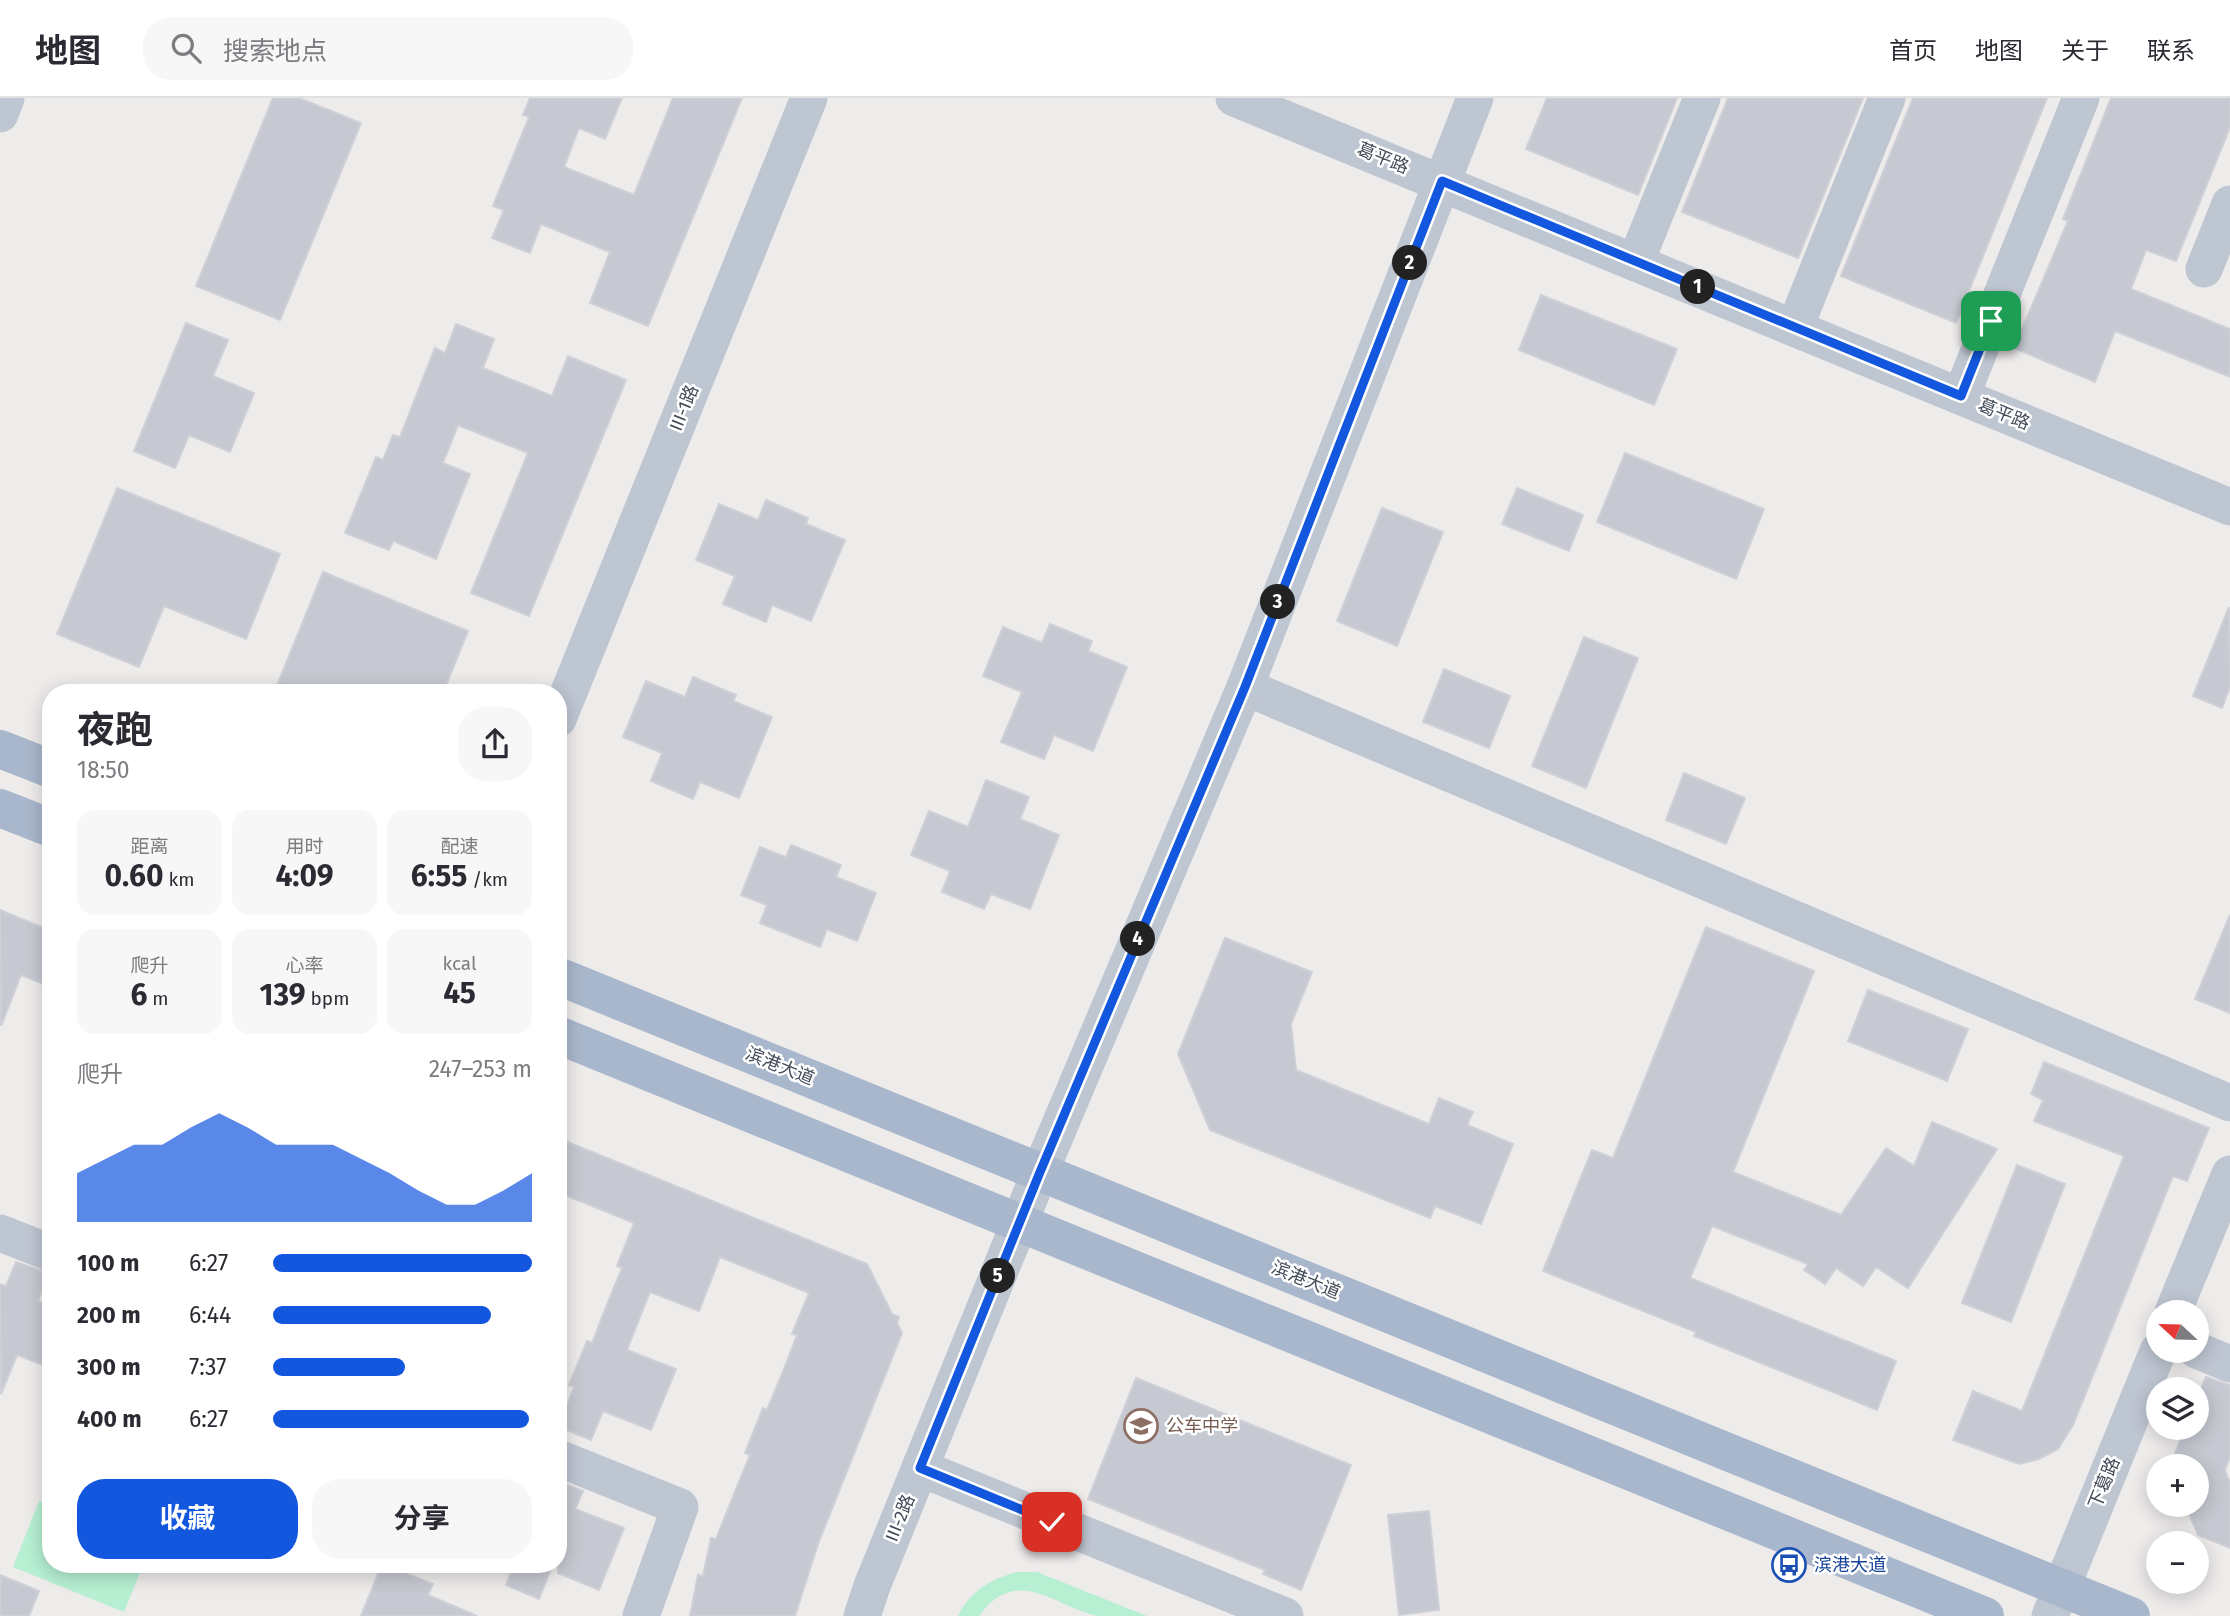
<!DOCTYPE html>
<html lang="zh">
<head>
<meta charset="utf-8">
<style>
	:root { --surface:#fff; --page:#f7f7f7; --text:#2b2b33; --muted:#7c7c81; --line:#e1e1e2; --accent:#1457df }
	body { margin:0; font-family:"Fira Sans","Noto Sans SC",sans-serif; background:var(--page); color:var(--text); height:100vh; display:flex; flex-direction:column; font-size:26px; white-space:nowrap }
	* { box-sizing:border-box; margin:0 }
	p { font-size:23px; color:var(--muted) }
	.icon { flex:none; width:38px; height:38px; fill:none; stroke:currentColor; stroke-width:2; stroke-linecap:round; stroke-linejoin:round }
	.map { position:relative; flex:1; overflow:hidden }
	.sheet { position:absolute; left:42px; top:586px; width:525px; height:889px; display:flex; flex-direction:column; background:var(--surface); border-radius:28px; box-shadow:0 4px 18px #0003 }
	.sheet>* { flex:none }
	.needle { width:46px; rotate:292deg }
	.controls { position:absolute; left:2146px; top:1202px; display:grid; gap:14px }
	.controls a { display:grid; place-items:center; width:63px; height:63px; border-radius:50%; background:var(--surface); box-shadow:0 4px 18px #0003; font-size:35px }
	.pin { position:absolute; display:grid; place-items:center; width:60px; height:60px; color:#fff; margin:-30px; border-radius:14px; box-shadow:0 4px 10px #0006 }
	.km { position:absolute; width:35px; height:35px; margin:-18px; border-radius:50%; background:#222; color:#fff; font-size:19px; line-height:35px; text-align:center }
	.round { display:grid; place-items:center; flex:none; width:74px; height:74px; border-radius:28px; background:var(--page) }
	.overview { display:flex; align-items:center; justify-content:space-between; height:119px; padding:0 35px }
	h1 { font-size:38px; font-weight:700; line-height:52px }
	.stats { display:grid; grid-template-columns:repeat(3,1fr); gap:10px; height:119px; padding:7px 35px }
	.stats div { display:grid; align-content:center; border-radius:18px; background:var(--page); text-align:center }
	.stats b { font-size:30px; font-weight:700 }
	.stats small { font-size:19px; font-weight:400 }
	.stats p { font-size:19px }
	.chart { height:196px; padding:14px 35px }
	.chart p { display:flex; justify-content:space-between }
	.chart svg { width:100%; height:126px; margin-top:7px; fill:var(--accent); opacity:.7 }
	.cta { display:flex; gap:14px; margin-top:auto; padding:14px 35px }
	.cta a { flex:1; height:80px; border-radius:28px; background:var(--accent); color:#fff; font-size:28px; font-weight:700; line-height:80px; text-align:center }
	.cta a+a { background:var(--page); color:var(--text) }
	ul { padding:0 35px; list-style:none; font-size:23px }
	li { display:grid; grid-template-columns:112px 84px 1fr; align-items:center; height:52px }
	li i { height:18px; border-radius:9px; background:var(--accent) }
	header { display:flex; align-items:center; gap:42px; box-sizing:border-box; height:98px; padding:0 35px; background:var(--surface); border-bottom:2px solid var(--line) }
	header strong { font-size:33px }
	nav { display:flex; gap:38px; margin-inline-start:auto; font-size:24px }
	.search { width:490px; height:63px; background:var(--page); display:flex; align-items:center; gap:18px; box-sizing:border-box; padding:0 24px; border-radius:28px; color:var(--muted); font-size:26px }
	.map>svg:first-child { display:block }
	.pitch { fill:#b6efd2 }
	.building { fill:#c7c9d2; stroke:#cfd0d7; stroke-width:2 }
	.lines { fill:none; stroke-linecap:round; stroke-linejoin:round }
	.minor { stroke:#bec6d2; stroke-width:37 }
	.major { stroke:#a9b7cc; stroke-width:38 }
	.route-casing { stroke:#fff; stroke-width:14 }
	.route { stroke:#1457df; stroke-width:9 }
	.labels { text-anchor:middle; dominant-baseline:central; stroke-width:5; stroke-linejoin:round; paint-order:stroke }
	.street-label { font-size:18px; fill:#434c59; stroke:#fff }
	.education-label { font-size:18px; fill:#785e54; stroke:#fff; text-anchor:start }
	.transit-label { font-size:18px; fill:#164399; stroke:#fff; text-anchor:start }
</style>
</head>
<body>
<header>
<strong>地图</strong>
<div class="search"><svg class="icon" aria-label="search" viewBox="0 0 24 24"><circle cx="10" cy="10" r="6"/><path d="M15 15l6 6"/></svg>搜索地点</div>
<nav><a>首页</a><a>地图</a><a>关于</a><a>联系</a></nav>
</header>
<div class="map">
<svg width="2230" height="1518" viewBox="0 0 2230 1518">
	<rect width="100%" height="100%" fill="#eeebeb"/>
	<!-- pitch -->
	<g class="pitch">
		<path d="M39,1403L51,1407V1466L143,1467L124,1514L13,1469Z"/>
		<path d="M1017,1474H1037L1147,1518C1131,1518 1112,1518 1097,1518C1054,1508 1017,1466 979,1518H958C970,1493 991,1481 1017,1474Z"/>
	</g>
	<!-- building -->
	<g class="building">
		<path d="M273,0H299L361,25L280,222L196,188Z"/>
		<path d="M530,0H622L605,41L579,30L564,69L634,97L673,0H742L648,228L590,205L610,154L541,126L530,155L492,140L504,112L493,108L529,19L523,17Z"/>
		<path d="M1547,0H1677L1638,97L1526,51Z"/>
		<path d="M1728,0H1863L1798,160L1682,114Z"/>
		<path d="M1913,0H2047L1956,225L1841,178Z"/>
		<path d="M2111,0H2230V29L2176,163L2146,152L2131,191L2230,231V279L2115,233L2095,284L2014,250L2068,123L2063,121Z"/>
		<path d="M1541,197L1677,251L1654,307L1519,252Z"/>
		<path d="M186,225L228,242L213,278L254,295L230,354L189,337L175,370L134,353Z"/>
		<path d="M456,226L494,241L483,270L552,298L568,258L626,282L529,518L471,495L528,355L458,327L443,365L470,376L436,461L393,443L389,452L345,435L376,359L383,362L393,337L400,339L435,250L445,255Z"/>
		<path d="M1625,355L1764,411L1736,481L1597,424Z"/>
		<path d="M117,390L280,456L246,541L164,508L139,569L57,536Z"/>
		<path d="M1517,390L1583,417L1569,453L1502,426Z"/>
		<path d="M766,402L808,420L806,426L845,442L811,523L772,507L766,524L723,506L735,478L696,462L719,406L758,422Z"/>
		<path d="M1382,410L1443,434L1397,548L1337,523Z"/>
		<path d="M323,474L468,533L443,595H274Z"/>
		<path d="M2229,509L2230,589L2222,610L2193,598Z"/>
		<path d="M1050,526L1092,543L1088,553L1127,569L1093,653L1054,637L1044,661L1001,644L1022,594L983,578L1003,529L1042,545Z"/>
		<path d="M1584,539L1638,560L1586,690L1532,668Z"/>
		<path d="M1444,571L1510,598L1489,650L1423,624Z"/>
		<path d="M693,579L736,597L733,603L772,619L739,700L700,684L693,701L651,683L662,655L623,639L646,583L685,599Z"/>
		<path d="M1684,675L1745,700L1726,746L1666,722Z"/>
		<path d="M986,682L1029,699L1020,721L1059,737L1030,811L991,796L984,811L942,794L950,773L911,757L929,713L968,729Z"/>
		<path d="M791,747L841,767L836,779L876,795L857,843L827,831L820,849L760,825L767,807L741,797L760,749L786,759Z"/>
		<path d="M0,812L51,833V889L21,877L1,928Z"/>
		<path d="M2230,817V915L2195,901Z"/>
		<path d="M1706,829L1814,873L1733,1074L1841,1117L1886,1050L1914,1068L1932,1024L1997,1051L1908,1190L1876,1169L1863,1188L1836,1170L1825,1186L1804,1172L1808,1166L1712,1128L1690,1180L1896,1263L1877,1312L1694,1238L1696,1234L1543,1173L1592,1052L1613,1060Z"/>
		<path d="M1225,840L1312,874L1291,926L1296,972L1429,1026L1439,1000L1473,1014L1467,1027L1513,1046L1481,1126L1435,1108L1430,1120L1210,1032L1178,956Z"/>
		<path d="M1868,892L1968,931L1947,983L1848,943Z"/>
		<path d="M2044,964L2209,1030L2187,1083L2173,1078L2073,1327L2058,1351L2039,1361L2019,1366L1953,1342L1973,1293L2022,1313L2124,1058L2034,1023L2043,1002L2031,996Z"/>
		<path d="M558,1040L867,1166L892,1216L899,1219L897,1225L902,1235L818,1446L795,1518H690L698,1477L703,1478L711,1440L716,1441L734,1396L750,1357L745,1355L763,1310L767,1312L782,1276L797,1237L792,1236L809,1195L720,1159L699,1213L650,1194L627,1252L676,1271L651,1332L603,1313L591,1342L559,1329L574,1289L569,1287L587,1243L592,1245L606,1209L622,1170L617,1168L634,1125L558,1094Z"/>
		<path d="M2017,1067L2065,1086L2011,1224L1962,1205Z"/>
		<path d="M16,1164L49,1175L38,1203L51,1208V1270L17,1257L1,1296L0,1186L6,1188Z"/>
		<path d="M2206,1279L2230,1287V1359L2225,1372L2230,1385V1450L2198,1437L2185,1407H2196V1368H2170L2185,1330H2196V1302Z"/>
		<path d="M1136,1280L1351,1367L1301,1492L1263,1476L1265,1472L1088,1401Z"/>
		<path d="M558,1383L583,1393L575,1411L624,1430L599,1492L558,1475Z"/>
		<path d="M1429,1413L1439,1512L1399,1517L1388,1417Z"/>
		<path d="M382,1466L433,1486L428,1497L477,1518H361Z"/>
		<path d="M514,1466H553L539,1501L506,1487Z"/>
		<path d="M0,1477L39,1493L29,1518H0Z"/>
	</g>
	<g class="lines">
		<!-- minor -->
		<g class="minor">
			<path d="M1234,0L2230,409"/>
			<path d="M0,16L6,0"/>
			<path d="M1636,163L1702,0"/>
			<path d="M2204,171L2230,106"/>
			<path d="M1795,229L1887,0"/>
			<path d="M1961,298L2081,0"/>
			<path d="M1245,589L2230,1005"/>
			<path d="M558,621L809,0"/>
			<path d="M0,1135L51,1155"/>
			<path d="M2173,1214L2230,1076"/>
			<path d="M2196,1252L2230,1266"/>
			<path d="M558,1360L680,1409L641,1518"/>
			<path d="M920,1370L1285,1518"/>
			<path d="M862,1518L872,1488L1040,1074L1245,589L1475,0"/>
			<path d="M2050,1518L2158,1253"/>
		</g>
		<!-- major -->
		<g class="major">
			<path d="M0,651L51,671"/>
			<path d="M0,710L51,730"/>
			<path d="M558,878L2131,1518"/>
			<path d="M558,937L1985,1518"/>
		</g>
	</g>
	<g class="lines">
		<!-- route casing -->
		<g class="route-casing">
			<path id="route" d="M1052,1424L920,1370L1040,1074L1245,589L1442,83L1961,298L1991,223"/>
		</g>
		<!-- route -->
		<use href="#route" class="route"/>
	</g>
	<!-- icons -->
	<defs>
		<g id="school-ring" transform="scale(1.75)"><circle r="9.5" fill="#fff" stroke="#8d6e63" stroke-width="1.5"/><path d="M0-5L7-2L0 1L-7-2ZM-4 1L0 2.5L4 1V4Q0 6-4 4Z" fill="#8d6e63"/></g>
		<g id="bus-ring" transform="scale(1.75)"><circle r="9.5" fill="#fff" stroke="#1a4fb4" stroke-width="1.5"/><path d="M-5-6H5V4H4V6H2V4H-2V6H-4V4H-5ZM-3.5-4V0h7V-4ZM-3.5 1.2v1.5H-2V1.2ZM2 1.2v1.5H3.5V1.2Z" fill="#1a4fb4"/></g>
	</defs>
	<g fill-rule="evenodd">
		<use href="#school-ring" x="1141" y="1328"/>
		<use href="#bus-ring" x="1789" y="1467"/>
	</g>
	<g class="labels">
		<!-- street labels -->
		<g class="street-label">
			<text transform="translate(1383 60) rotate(22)">葛平路</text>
			<text transform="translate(684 310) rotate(-68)">III-1路</text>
			<text transform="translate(2004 316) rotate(22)">葛平路</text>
			<text transform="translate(780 968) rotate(22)">滨港大道</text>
			<text transform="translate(1306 1182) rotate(22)">滨港大道</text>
			<text transform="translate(2104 1385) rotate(-68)">下葛路</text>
			<text transform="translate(900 1420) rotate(-68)">III-2路</text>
		</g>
		<!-- education labels -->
		<g class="education-label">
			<text x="1166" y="1328">公车中学</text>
		</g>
		<!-- transit labels -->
		<g class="transit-label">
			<text x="1814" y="1467">滨港大道</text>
		</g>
	</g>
</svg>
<div class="controls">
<a><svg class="needle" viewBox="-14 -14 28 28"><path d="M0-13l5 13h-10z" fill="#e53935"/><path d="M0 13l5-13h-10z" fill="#7c7c81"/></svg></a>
<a><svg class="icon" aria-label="layers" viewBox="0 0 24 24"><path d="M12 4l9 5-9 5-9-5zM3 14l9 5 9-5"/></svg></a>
<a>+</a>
<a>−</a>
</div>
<div class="pin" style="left:1991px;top:223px;background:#1e9e55"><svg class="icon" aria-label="arrive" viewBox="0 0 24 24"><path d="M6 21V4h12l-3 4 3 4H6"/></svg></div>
<div class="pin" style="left:1052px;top:1424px;background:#d93025"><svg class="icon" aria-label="check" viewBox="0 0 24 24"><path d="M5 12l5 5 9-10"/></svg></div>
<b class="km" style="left:1698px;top:189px">1</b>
<b class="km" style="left:1410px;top:165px">2</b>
<b class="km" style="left:1278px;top:504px">3</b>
<b class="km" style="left:1138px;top:841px">4</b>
<b class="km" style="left:998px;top:1178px">5</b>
<section class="sheet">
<div class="overview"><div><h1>夜跑</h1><p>18:50</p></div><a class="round"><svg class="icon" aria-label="share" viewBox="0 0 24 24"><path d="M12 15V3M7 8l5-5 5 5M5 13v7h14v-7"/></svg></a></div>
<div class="stats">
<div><p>距离</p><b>0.60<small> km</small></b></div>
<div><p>用时</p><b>4:09</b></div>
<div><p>配速</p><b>6:55<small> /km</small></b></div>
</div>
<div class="stats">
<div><p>爬升</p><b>6<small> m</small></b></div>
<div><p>心率</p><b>139<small> bpm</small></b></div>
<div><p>kcal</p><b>45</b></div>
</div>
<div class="chart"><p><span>爬升</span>247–253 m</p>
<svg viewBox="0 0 160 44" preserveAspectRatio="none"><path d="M0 44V27L10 22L20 17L30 17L40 11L50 6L60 11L70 17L80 17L90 17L100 22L110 27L120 33L130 38L140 38L150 33L160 27V44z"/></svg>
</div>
<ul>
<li><b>100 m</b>6:27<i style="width:100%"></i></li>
<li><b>200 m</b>6:44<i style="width:84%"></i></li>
<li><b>300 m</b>7:37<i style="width:51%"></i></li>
<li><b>400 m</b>6:27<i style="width:99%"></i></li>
</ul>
<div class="cta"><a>收藏</a><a>分享</a></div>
</section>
</div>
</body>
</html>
